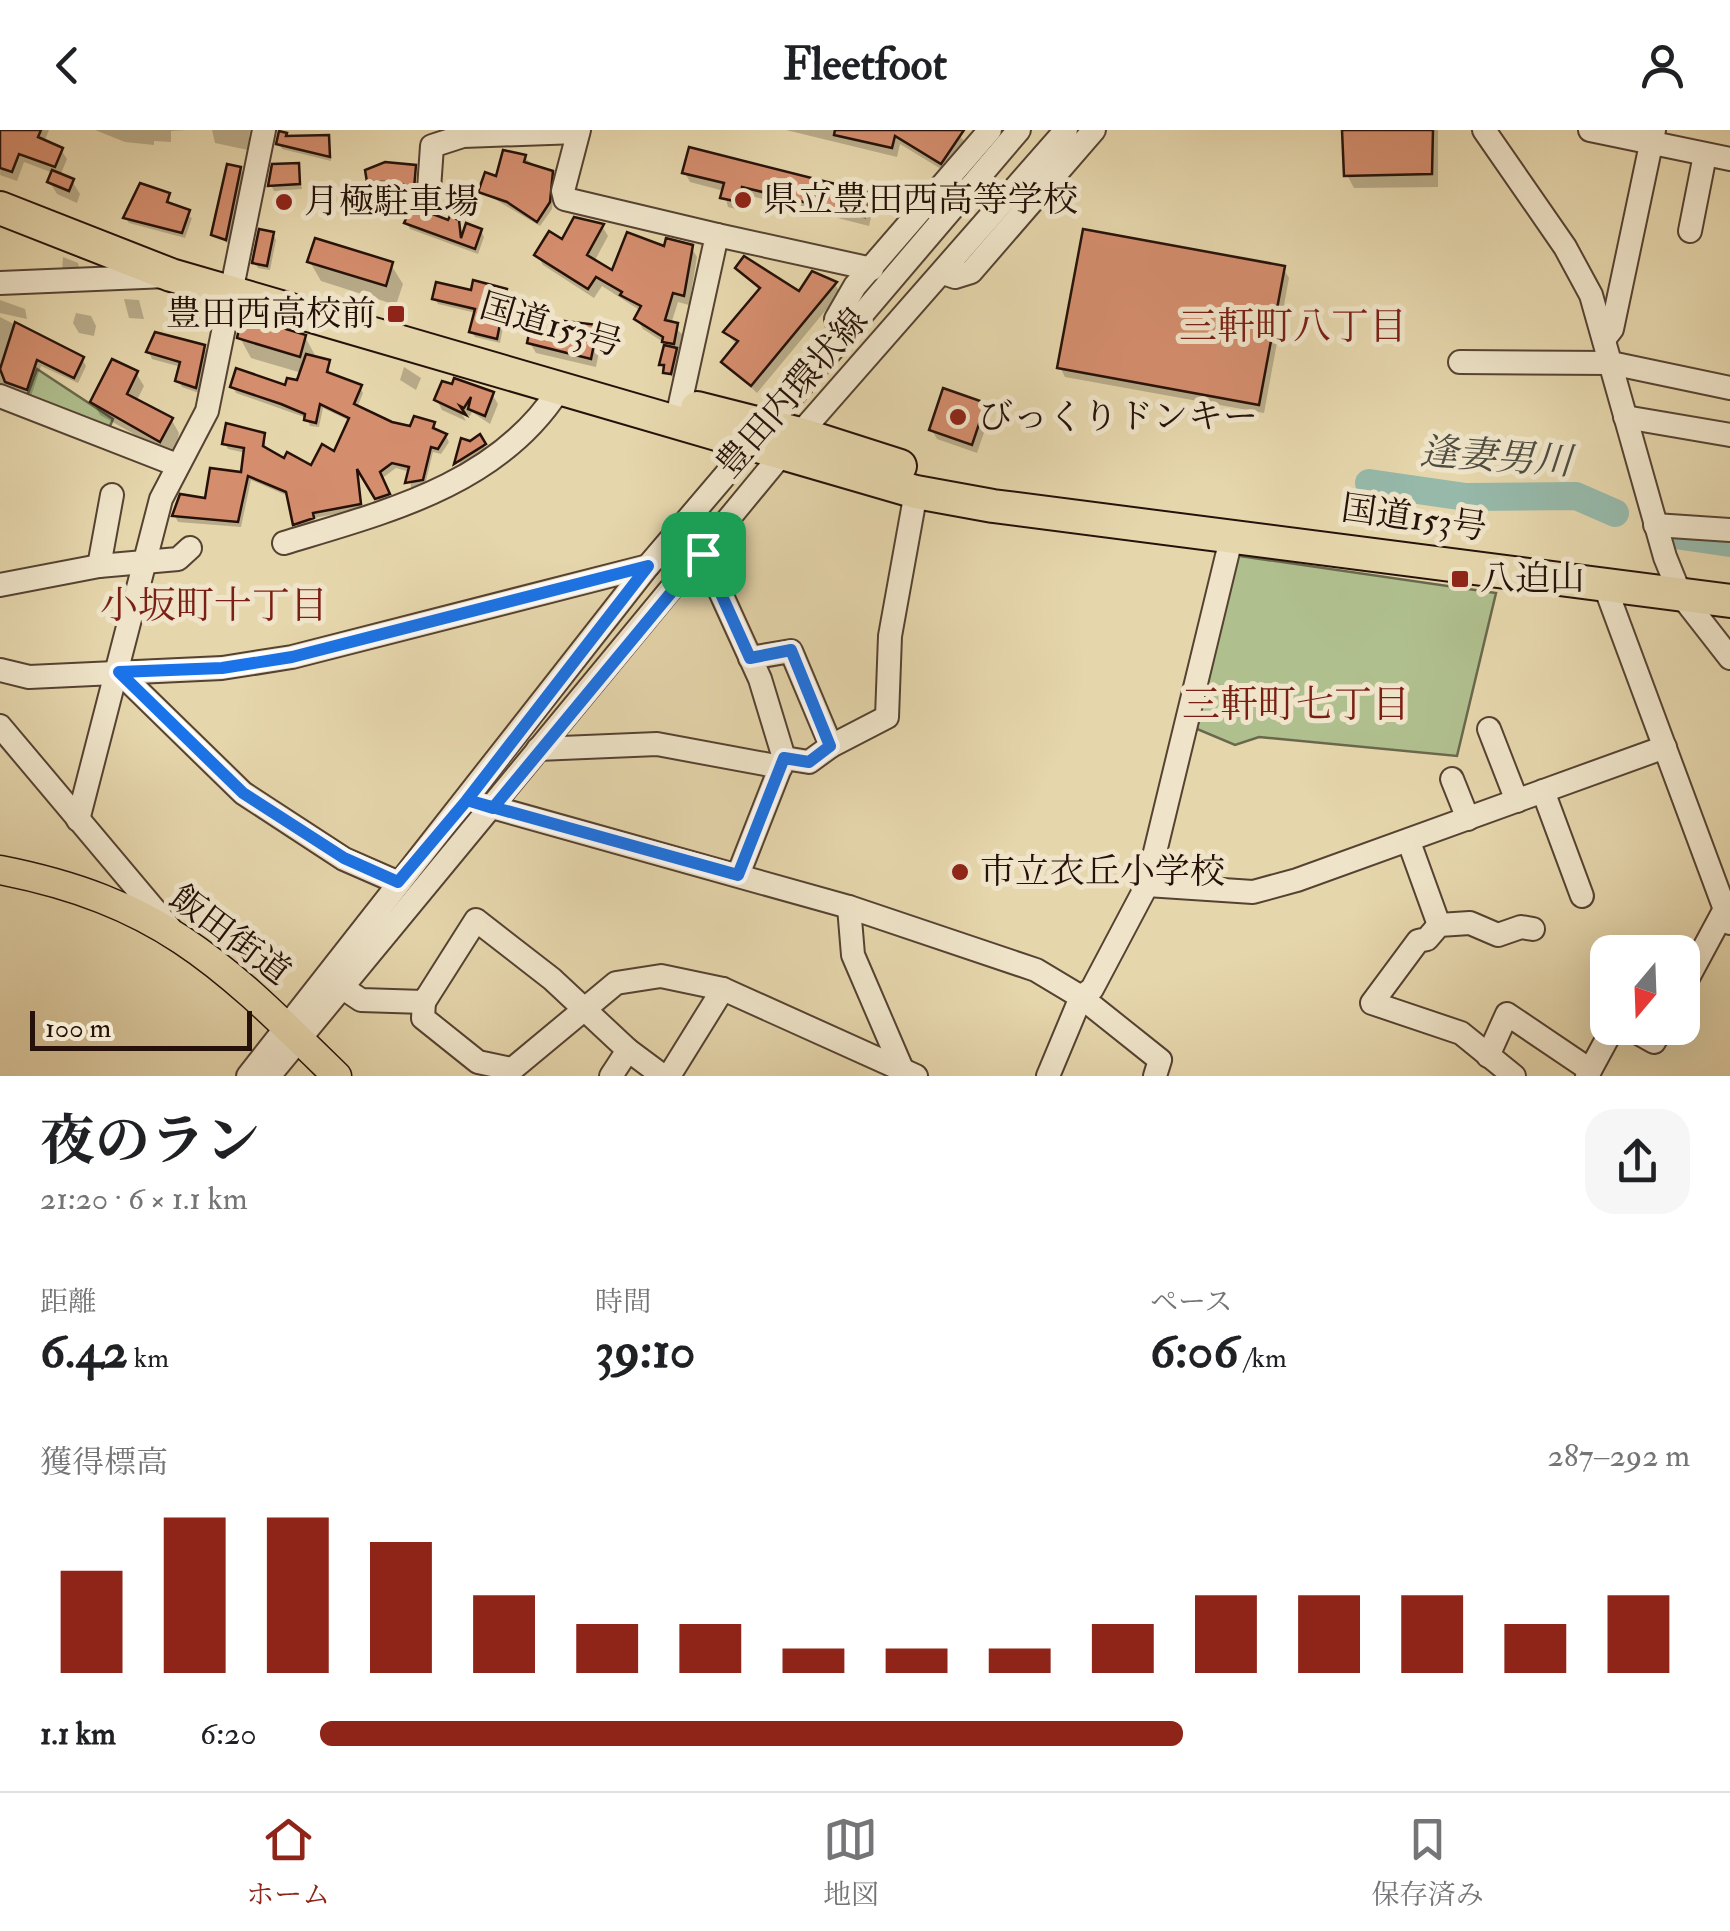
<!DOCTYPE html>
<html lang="ja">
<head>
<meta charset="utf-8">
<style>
	:root { --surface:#fff; --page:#f6f6f6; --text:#202124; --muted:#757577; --line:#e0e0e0; --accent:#8f2418 }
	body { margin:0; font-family:"IM FELL Double Pica","Noto Serif JP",serif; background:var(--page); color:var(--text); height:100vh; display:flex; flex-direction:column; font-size:38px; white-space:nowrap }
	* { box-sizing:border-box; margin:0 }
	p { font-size:32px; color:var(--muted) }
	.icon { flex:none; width:55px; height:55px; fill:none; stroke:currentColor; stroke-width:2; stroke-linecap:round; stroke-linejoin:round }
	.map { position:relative; height:946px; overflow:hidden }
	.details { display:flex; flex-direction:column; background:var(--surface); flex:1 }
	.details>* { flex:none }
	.needle { width:65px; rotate:199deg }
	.fabs { position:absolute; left:1590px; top:805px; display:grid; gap:20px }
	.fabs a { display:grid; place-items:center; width:110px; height:110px; border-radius:20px; background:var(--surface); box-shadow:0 10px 40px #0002; font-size:50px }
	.scale { position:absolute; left:30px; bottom:25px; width:222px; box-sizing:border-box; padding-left:10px; border:5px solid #251109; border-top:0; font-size:28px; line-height:35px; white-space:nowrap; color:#251109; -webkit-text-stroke:8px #efe4c9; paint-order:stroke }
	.pin { position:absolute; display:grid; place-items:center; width:85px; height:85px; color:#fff; margin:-42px; border-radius:20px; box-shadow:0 5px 15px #0006 }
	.round { display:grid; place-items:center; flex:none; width:105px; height:105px; border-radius:30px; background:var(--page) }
	.overview { display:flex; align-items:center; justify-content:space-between; height:170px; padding:0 40px }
	h1 { font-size:55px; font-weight:700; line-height:75px }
	.metrics { display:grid; grid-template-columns:repeat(3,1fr); gap:15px; height:170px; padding:10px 40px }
	.metrics div { display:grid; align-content:center }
	.metrics b { font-size:50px; font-weight:700 }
	.metrics small { font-size:28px; font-weight:400 }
	.metrics p { font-size:28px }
	.chart { height:280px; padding:20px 40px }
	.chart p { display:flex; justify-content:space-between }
	.chart svg { width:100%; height:180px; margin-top:10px; stroke:var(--accent); stroke-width:6 }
	ul { padding:0 40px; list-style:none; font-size:32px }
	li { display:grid; grid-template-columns:160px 120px 1fr; align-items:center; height:75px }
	li i { height:25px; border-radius:12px; background:var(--accent) }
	header { display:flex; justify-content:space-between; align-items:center; height:130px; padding:0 40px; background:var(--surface); font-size:45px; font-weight:700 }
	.dock { display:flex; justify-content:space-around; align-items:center; height:140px; border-top:2px solid var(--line); background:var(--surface); font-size:28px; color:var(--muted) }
	.dock a { display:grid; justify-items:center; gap:5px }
	.dock .active { color:var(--accent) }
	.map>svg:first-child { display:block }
	.green { fill:#b0bf8e; stroke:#6a684c; stroke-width:2.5 }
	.shadow { fill:#0003 }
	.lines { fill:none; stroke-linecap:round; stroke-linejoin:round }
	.river { stroke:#96b9aa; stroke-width:28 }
	.building { fill:#d48d6d; stroke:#251109; stroke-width:2.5 }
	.minor-casing { stroke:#554232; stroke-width:26 }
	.major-casing { stroke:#251109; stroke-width:31 }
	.highway-casing { stroke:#251109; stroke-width:36 }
	.minor { stroke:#efe4c9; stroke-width:22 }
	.major { stroke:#e6d6ac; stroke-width:28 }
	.highway { stroke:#e6d6ac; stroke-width:32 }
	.route-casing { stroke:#fff; stroke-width:20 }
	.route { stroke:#1a73e8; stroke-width:12 }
	.poi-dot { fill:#8f2418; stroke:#efe4c9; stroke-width:4 }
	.labels { text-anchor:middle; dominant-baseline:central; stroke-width:10; stroke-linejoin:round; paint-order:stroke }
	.poi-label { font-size:35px; fill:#251109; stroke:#efe4c9; text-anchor:start }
	.street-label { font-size:35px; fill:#251109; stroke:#efe4c9 }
	.neighbourhood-label { font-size:38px; fill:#7a1f14; stroke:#efe4c9 }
	.water-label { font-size:38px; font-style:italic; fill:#4d4c41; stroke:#efe4c9 }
</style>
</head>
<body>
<header><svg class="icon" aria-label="back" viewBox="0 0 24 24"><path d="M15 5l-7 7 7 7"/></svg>Fleetfoot<svg class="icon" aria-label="person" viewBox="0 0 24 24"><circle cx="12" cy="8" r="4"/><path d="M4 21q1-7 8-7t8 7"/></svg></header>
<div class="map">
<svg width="1730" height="946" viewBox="0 0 1730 946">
	<rect width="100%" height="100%" fill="#e6d6ac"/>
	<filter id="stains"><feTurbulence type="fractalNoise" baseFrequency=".002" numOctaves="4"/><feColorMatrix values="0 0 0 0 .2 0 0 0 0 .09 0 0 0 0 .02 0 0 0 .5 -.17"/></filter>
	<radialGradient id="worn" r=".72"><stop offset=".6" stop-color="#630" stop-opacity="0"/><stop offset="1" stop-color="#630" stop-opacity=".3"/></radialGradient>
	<!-- green -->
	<g class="green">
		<path d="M37,239L113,289L107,303L26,269Z"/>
		<path d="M1233,425L1496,463L1457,626L1259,607L1235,615L1197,599Z"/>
	</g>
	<!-- shadow -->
	<g class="shadow">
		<path d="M3,0H49L44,12L61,20L67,29L60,46L72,51L80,64L77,73L57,64L49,51L53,43L24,32L17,51L0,45Z"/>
		<path d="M95,0H186L171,1V12L154,11V15L125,12Z"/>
		<path d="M212,0H250L248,20L215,13Z"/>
		<path d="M786,0H954L966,13L946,42L900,14L897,27Z"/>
		<path d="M1345,0H1438V57L1354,58L1347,45Z"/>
		<path d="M328,8L331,31L282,19L279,14Z"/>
		<path d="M523,27L555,49L552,79L540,96L481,61Z"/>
		<path d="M297,35L302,59L274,61L271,55Z"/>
		<path d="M414,38L416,64L373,58L369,52Z"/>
		<path d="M240,39L243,45L229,114L214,104Z"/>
		<path d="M685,43L869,65L874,75L869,96L747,65L743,81L728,77L724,61L690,52Z"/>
		<path d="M455,50L459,66L449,67L447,51Z"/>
		<path d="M168,65L170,76L192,88L185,108L129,93L125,87Z"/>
		<path d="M458,92L462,111L481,101L484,107L478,124L410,99L407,93Z"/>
		<path d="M602,96L608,106L594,132L613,144L666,120L691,117L697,127L689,175L678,172L671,194L683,205L674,249L661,234L666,214L643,199L637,189L641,181L602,156L594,168L543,135L537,125Z"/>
		<path d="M273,104L276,110L270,140L258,138L255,132Z"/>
		<path d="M63,127L78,133L80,140L62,141Z"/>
		<path d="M310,132L391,135L403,154L396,175L321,151Z"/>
		<path d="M738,138L800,164L835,154L840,163L757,263L724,232L738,216L726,203L760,161Z"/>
		<path d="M1283,138L1289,148L1264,283L1065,247L1060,237Z"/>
		<path d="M505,161L509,167L500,213L475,207L472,202L476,183L438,174L435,168Z"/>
		<path d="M124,169L139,170L144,189L129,188Z"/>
		<path d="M0,170L25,179L27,189L0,183Z"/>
		<path d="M76,183L91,186L96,196L94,206L79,203L73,193Z"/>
		<path d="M0,187L82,229L86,236L78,253L41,236L31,266L0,260Z"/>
		<path d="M597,197L602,206L596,237L536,223L530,213Z"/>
		<path d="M305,207L316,227L328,233L330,245L360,257L363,263L357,278L412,299L433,294L436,302L446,306L449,312L441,324L433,322L425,355L411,358L410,342L396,338L381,349L391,370L380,373L358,336L362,379L314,388L315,394L299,399L288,366L251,350L241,397L178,392L175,386L207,371L243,345L246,323L228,319L225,313L264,305L266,320L312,338L335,324L350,291L323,278L319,297L310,296L307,288L236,263L233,257L287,258L299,253L302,243L251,228L240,208Z"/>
		<path d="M204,217L207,224L199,263L182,257L178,250L181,237L152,229L149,222Z"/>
		<path d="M404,237L421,248L416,260L400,250Z"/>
		<path d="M136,243L144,256L136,272L171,289L179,303L175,321L168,323L100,285L93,272Z"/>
		<path d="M492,264L498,274L490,294L472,282L470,286L462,284L466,291L442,280L437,270Z"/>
		<path d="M985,275L990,285L977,323L937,309L932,300Z"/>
		<path d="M479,308L487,321L459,338L462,312L470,314Z"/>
	</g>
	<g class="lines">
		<!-- river -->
		<g class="river">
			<path d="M1369,353L1466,367L1576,366L1615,383"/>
			<path d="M1675,405L1730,413"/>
		</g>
	</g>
	<!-- building -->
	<g class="building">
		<path d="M0,0H41L38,7L63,18L55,37L19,24L12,42L0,38Z"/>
		<path d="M835,0H964L941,34L895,6L892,18L834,5Z"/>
		<path d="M1342,0H1433L1432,44L1344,46Z"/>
		<path d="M279,1L287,3L286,6L329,5L330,27L276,14Z"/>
		<path d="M689,17L871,63L865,87L742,57L739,72L720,68L724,53L682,43Z"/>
		<path d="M503,20L526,25L524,32L553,41L550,72L537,92L507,72L478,62L485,42L496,46Z"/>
		<path d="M385,32L416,35L414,59L397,52H367L365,40Z"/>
		<path d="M299,33L300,54L268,56L272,34Z"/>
		<path d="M227,34L241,37L226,110L211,105Z"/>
		<path d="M52,40L74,49L69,61L47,52Z"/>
		<path d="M140,53L170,63L167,72L190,80L182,103L123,88Z"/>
		<path d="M412,76L448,90L450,86L459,90L461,108L466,93L482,99L475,119L404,93Z"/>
		<path d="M574,87L604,94L587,125L612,140L627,102L664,116L666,108L693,115L684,166L673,163L665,190L678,193L674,214L662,212L663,207L634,189L641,176L620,165L622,162L596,147L588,159L534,125L549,101L562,109Z"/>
		<path d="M259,99L274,102L267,136L252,133Z"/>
		<path d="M1083,99L1285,136L1259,275L1057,238Z"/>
		<path d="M315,108L393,132L386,156L307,132Z"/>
		<path d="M744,126L799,161L812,141L837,152L751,256L721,232L738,211L723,202L760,158L735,138Z"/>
		<path d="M473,150L507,159L497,209L469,202L475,179L432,169L436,152L471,160Z"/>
		<path d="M242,186L306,205L300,227L237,208Z"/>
		<path d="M540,188L598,195L591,229L527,213L531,194Z"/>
		<path d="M15,192L84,227L74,248L37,230L27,260L5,252L0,239Z"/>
		<path d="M155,202L205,215L196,258L175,251L180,232L146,222Z"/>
		<path d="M664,215L677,218L671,244L663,243L664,235H659Z"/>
		<path d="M306,224L330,230L327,242L362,255L354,274L392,292L410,296L414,286L435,292L433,298L447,304L438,319L431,317L423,350L405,353L409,337L392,333L380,342L390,364L375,369L357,339L361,374L313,383L314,388L293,395L286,362L248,346L238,392L172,386L180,364L205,368L210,338L241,342L244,318L222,314L226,293L265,303L263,316L284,328L287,322L311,335L322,314L334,321L349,288L320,274L316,293L304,290L305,284L281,274L230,257L236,238L285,255L287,248L297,250Z"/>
		<path d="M112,229L138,241L127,264L173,288L160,312L90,272Z"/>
		<path d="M454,248L494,262L485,286L468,279L471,267L464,278L460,276L466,285L434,270L442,251L452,254Z"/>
		<path d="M943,258L986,273L972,315L929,300Z"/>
		<path d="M480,304L486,314L454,334L461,308L470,311Z"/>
	</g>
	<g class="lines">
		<!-- minor casing -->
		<g class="minor-casing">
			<g id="minor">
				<path d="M579,0L563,61L565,69L717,105L680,274"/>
				<path d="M1484,0L1565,117L1591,165L1665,427L1680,464L1730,528"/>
				<path d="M1590,0L1730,29"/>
				<path d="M429,59L432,16L463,6L578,2"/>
				<path d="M1690,101L1705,25"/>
				<path d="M717,105L872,139"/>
				<path d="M943,143L955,147L971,142L1094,0"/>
				<path d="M0,153L167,146"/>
				<path d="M841,207L836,189L855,156L990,0"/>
				<path d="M1605,208L1612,199L1654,0"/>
				<path d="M1460,232L1611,233L1730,258"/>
				<path d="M0,266L177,335"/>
				<path d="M1625,287L1730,305"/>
				<path d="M1655,395L1730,400"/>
				<path d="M284,413C386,382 497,355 558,261"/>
				<path d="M703,424L760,549L784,628L738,745"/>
				<path d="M99,436L112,365"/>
				<path d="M1604,454L1730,793"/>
				<path d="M0,455L99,436L178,429L190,418"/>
				<path d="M750,528L791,521L831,616L809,632L784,628"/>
				<path d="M0,540L29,547L222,538L292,527L648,436"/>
				<path d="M119,542L243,663L344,729L399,753"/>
				<path d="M0,596L170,798"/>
				<path d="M1489,599L1517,671"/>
				<path d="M831,616L887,587L890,506L916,362"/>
				<path d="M538,619L657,614L781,637"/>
				<path d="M1452,649L1468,689"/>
				<path d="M1543,661L1582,766"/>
				<path d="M481,674L849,777L1036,840L1081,867L1160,930L1155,946"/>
				<path d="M78,690L161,369L207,281L264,0"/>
				<path d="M1409,712L1439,795"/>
				<path d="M1147,755L1253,762L1297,750L1665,617"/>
				<path d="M849,777L853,825L902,939"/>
				<path d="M340,856L361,870L424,872L476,790L552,849L628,920L611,946"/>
				<path d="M1682,859L1725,779"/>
				<path d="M424,872L423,888L478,932L511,939"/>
				<path d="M1629,898L1654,912L1662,898"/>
				<path d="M628,920L663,946"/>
				<path d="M1488,926L1507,884L1590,940"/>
				<path d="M248,946L648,436L1019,0"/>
				<path d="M269,946L782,324L1066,0"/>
				<path d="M504,946L616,853L661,846L723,859L916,946"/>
				<path d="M669,946L723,859"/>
				<path d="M1048,946L1081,867L1092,859L1147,755L1232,405"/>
				<path d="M1514,946L1461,903L1372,873L1418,811L1427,809L1439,795L1470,793L1498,805L1521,797L1533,799"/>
				<path d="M1587,946L1613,898"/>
			</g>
		</g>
		<!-- major casing -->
		<g class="major-casing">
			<path id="major" d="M0,740C163,772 223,835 337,946"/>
		</g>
		<!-- highway casing -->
		<g class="highway-casing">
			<g id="highway">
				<path d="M0,78L171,145L916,362L993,376L1730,471"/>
				<path d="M697,278L800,304L900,336"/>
			</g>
		</g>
		<!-- minor -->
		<use href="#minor" class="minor"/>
		<!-- major -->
		<use href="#major" class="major"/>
		<!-- highway -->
		<use href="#highway" class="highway"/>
	</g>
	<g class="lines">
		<!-- route casing -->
		<g class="route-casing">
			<path id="route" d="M703,424L493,678L467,670L648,436L292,527L222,538L119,542L243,663L344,728L398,752L467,670L738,745L784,628L809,632L830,616L791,520L750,528L703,424"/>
		</g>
		<!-- route -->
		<use href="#route" class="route"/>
	</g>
	<!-- markers -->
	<g class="poi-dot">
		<circle cx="743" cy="70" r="10"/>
		<circle cx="284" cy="72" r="10"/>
		<rect x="386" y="174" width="20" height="20" rx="5"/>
		<circle cx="958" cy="287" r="10"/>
		<rect x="1450" y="439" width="20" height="20" rx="5"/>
		<circle cx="960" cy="742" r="10"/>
	</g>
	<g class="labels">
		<!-- poi labels -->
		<g class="poi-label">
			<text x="763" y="70">県立豊田西高等学校</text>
			<text x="304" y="72">月極駐車場</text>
			<text x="376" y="184" text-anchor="end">豊田西高校前</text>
			<text x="978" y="287">びっくりドンキー</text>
			<text x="1480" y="449">八迫山</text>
			<text x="980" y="742">市立衣丘小学校</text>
		</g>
		<!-- street labels -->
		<g class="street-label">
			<text transform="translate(551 195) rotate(16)">国道153号</text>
			<text transform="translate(792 263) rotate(-49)">豊田内環状線</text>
			<text transform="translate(1414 388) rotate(8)">国道153号</text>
			<text transform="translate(230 805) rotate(37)">飯田街道</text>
		</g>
		<!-- neighbourhood labels -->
		<g class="neighbourhood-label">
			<text x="1293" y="197">三軒町八丁目</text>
			<text x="214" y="476">小坂町十丁目</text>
			<text x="1296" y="575">三軒町七丁目</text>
		</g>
		<!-- water labels -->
		<g class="water-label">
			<text transform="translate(1496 327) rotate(4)">逢妻男川</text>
		</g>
	</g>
	<rect width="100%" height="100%" filter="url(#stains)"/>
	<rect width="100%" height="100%" fill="url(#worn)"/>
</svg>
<div class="fabs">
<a><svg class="needle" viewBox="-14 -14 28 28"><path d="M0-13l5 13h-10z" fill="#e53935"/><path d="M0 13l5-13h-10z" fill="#757577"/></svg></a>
</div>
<div class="scale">100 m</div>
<div class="pin" style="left:703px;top:424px;background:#1e9e55"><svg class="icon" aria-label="arrive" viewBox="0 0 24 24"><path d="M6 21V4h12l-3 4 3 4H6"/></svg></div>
</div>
<section class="details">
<div class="overview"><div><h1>夜のラン</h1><p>21:20 · 6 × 1.1 km</p></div><a class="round"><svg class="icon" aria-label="share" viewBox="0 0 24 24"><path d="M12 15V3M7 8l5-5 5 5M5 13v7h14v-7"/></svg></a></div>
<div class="metrics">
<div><p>距離</p><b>6.42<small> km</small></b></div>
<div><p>時間</p><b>39:10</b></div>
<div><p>ペース</p><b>6:06<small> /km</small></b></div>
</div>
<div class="chart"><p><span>獲得標高</span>287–292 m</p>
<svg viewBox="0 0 160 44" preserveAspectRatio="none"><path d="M5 44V19M15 44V6M25 44V6M35 44V12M45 44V25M55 44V32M65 44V32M75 44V38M85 44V38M95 44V38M105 44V32M115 44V25M125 44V25M135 44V25M145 44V32M155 44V25"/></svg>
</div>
<ul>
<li><b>1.1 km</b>6:20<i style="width:63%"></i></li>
</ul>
</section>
<nav class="dock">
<a class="active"><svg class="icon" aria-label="home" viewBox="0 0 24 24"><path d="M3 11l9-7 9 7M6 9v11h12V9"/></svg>ホーム</a>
<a><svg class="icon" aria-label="map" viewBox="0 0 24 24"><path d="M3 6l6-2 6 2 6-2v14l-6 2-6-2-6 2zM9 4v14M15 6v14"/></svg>地図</a>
<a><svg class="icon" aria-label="saved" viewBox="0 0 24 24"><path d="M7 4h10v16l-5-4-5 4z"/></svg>保存済み</a>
</nav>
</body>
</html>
